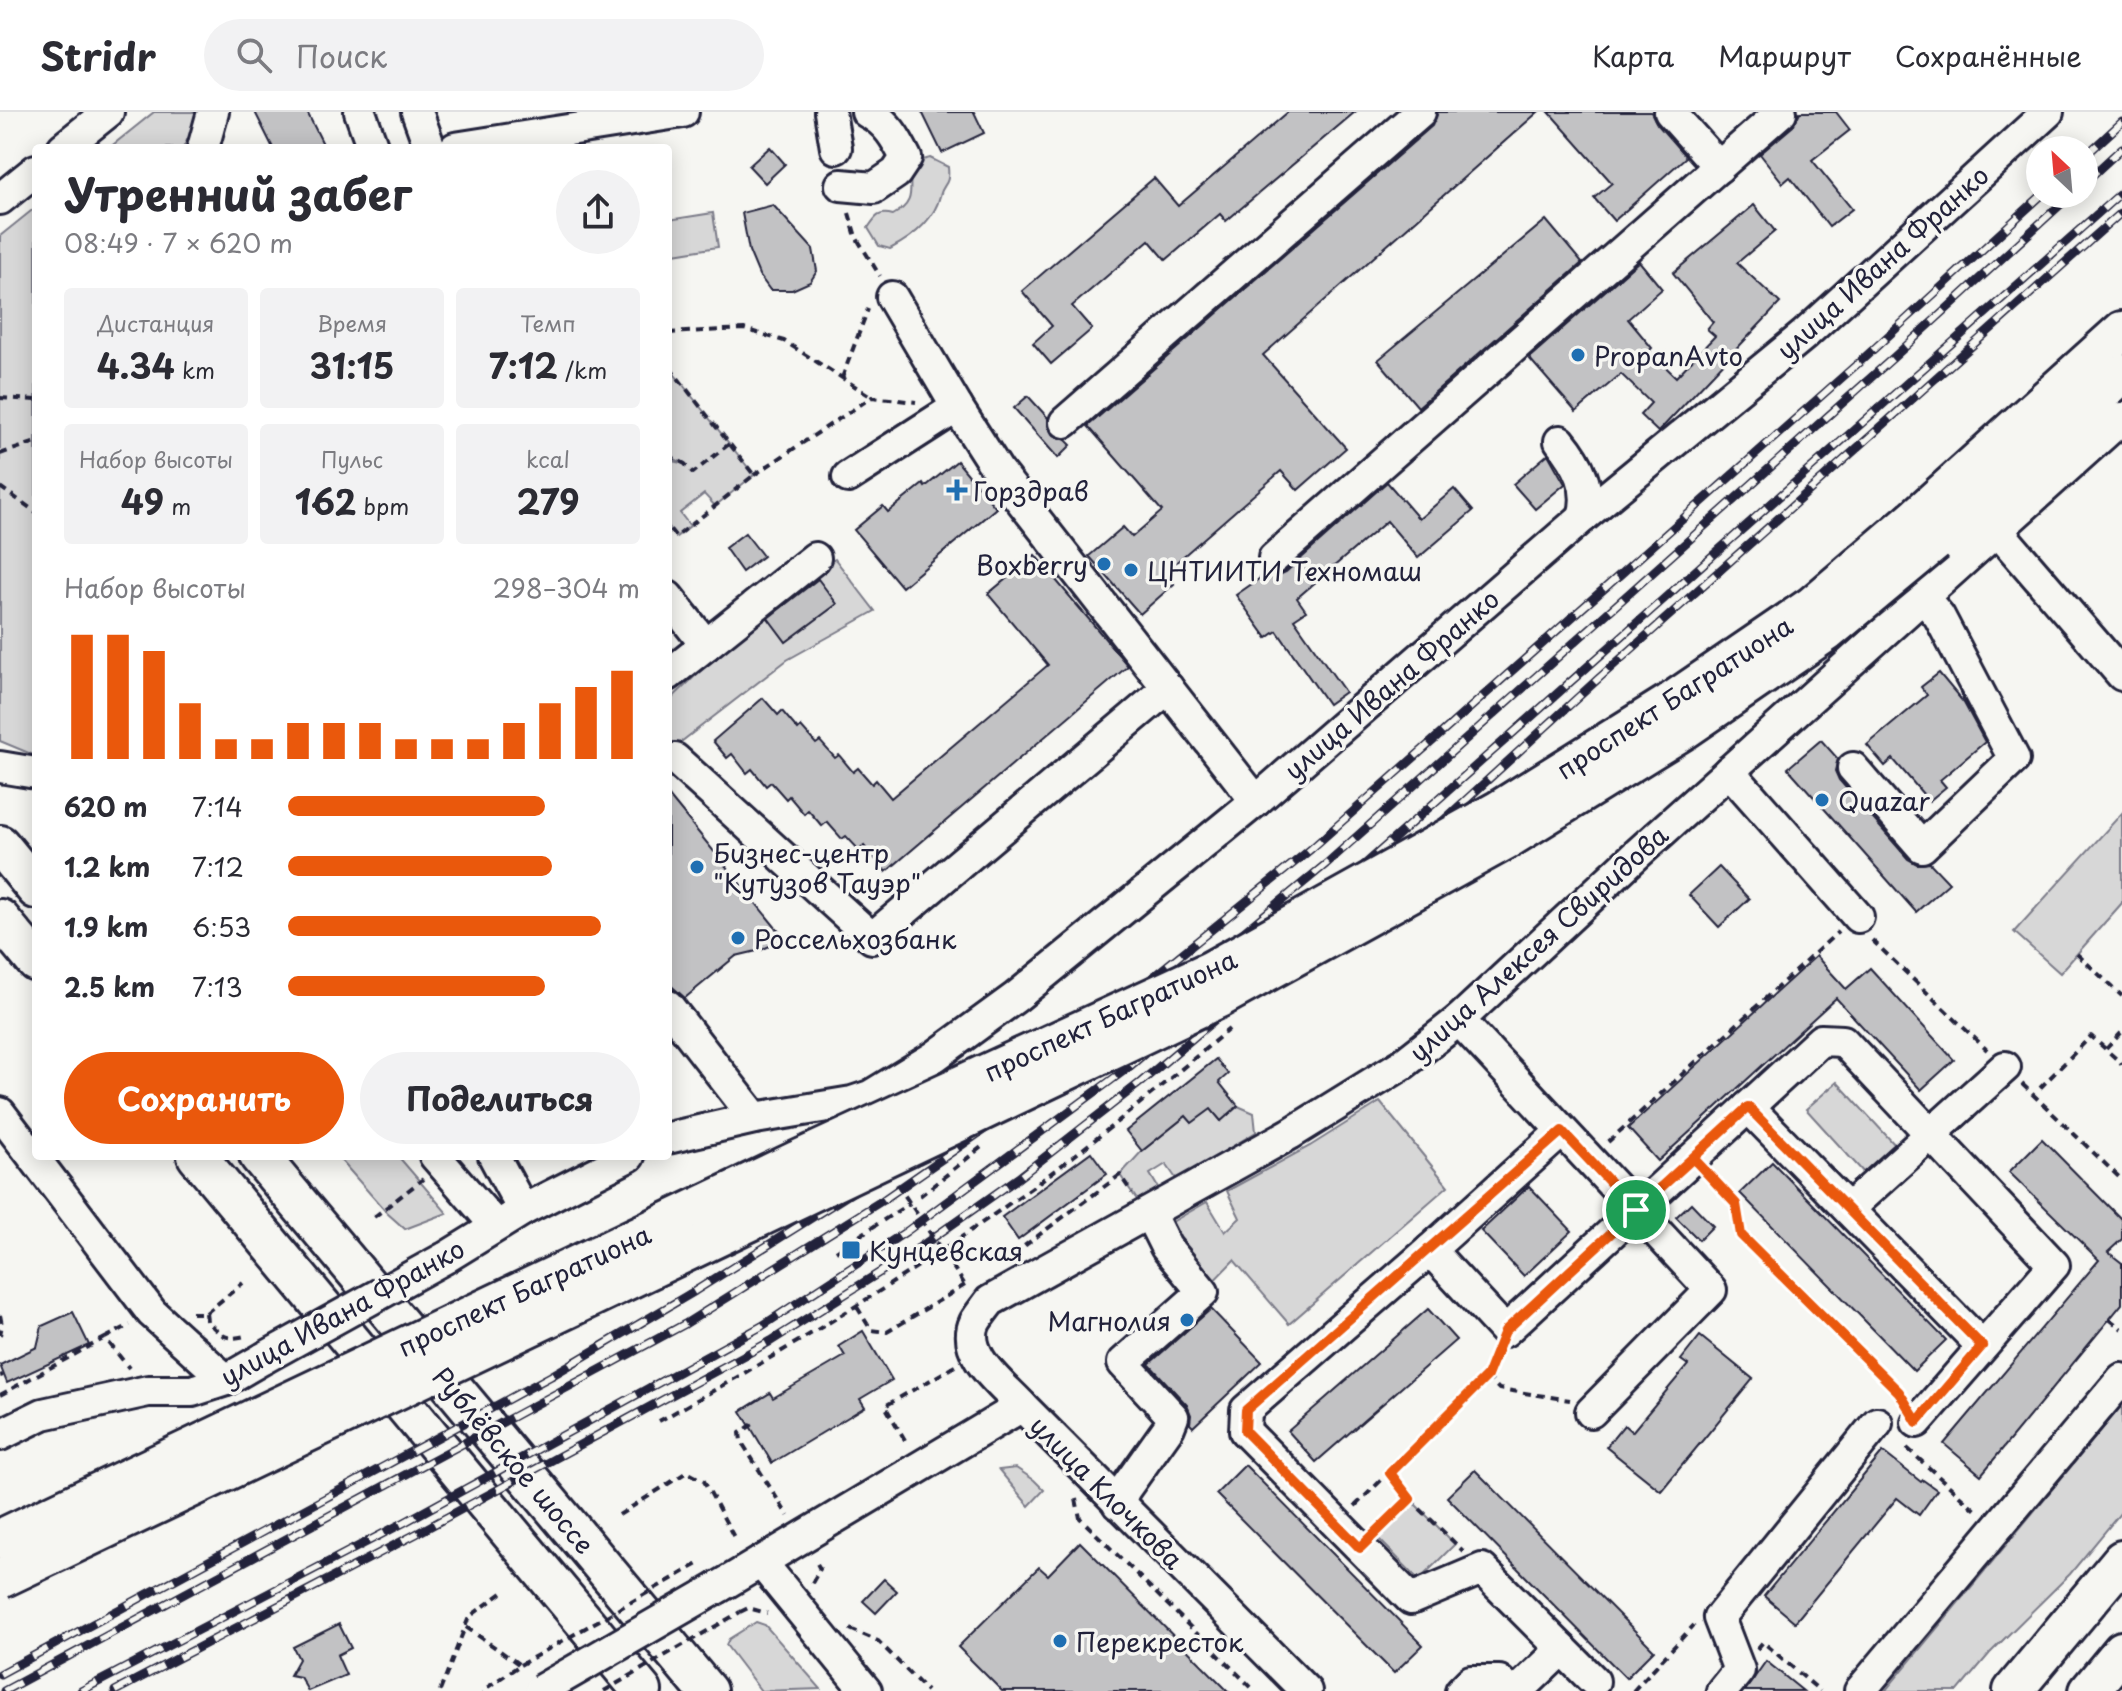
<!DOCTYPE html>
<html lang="ru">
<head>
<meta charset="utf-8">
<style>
	:root { --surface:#fff; --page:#f2f2f3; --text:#2b2b33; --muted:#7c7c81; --line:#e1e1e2; --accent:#ea580c }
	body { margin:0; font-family:"Playpen Sans",sans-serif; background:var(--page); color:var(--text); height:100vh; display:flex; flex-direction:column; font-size:30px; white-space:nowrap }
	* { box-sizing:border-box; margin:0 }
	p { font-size:26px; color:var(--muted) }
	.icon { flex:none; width:44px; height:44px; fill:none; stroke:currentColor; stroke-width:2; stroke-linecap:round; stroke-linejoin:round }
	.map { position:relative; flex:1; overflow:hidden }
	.sheet { position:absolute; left:32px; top:32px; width:640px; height:1016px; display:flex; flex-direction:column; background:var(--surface); border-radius:8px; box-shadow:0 4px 20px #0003 }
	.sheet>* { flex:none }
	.needle { width:52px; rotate:334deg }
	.fabs { position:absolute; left:2026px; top:24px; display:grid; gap:16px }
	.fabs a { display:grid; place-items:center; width:72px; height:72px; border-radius:50%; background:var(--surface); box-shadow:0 4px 20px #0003; font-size:40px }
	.pin { position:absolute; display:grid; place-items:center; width:68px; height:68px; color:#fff; margin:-34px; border:4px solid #fff; border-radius:50%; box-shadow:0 2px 8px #0007 }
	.round { display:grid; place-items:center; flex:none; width:84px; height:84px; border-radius:42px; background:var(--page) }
	.headline { display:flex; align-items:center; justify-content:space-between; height:136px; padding:0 32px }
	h1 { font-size:44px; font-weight:700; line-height:60px }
	.metrics { display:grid; grid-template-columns:repeat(3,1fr); gap:12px; height:136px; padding:8px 32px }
	.metrics div { display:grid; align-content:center; border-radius:8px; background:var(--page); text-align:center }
	.metrics b { font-size:34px; font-weight:700 }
	.metrics small { font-size:22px; font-weight:400 }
	.metrics p { font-size:22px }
	.chart { height:224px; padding:16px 32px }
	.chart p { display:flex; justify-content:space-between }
	.chart svg { width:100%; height:144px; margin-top:8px; stroke:var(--accent); stroke-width:6 }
	.primary-button { display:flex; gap:16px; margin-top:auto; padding:16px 32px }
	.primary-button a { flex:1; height:92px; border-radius:48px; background:var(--accent); color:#fff; font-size:32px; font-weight:700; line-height:92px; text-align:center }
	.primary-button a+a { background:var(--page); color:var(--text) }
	ul { padding:0 32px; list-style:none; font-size:26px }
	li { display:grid; grid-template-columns:128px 96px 1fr; align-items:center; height:60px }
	li i { height:20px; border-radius:10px; background:var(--accent) }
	header { display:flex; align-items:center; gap:48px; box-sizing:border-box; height:112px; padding:0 40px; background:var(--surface); border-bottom:2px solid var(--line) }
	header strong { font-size:38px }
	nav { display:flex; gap:44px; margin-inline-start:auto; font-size:28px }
	.search { width:560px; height:72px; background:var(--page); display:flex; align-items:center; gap:20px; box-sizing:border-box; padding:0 28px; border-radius:44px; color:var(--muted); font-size:30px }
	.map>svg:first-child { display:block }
	.green { fill:#d7d7d7; stroke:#7c7c89; stroke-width:2 }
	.building { fill:#c2c2c4; stroke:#22223b; stroke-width:2 }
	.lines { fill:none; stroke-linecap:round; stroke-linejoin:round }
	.minor-casing { stroke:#22223b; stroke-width:36 }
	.major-casing { stroke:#22223b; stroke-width:44 }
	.path { stroke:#22223b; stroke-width:4; stroke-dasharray:8 6; stroke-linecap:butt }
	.minor { stroke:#f6f6f2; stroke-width:30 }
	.major { stroke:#f6f6f2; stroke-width:38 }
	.rail-casing { stroke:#22223b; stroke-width:9 }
	.rail { stroke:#f6f6f2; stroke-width:6; stroke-dasharray:18; stroke-linecap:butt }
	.minor-bridge-casing { stroke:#22223b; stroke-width:36; stroke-linecap:butt }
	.major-bridge-casing { stroke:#22223b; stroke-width:44; stroke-linecap:butt }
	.path-bridge { stroke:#22223b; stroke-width:4; stroke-dasharray:8 6; stroke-linecap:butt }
	.minor-bridge { stroke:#f6f6f2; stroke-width:30 }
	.major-bridge { stroke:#f6f6f2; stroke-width:38 }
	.route-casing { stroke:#fff; stroke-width:16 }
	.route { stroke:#ea580c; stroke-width:10 }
	.poi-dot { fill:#1f6fb2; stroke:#f6f6f2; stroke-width:3 }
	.labels { text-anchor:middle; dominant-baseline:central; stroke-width:7; stroke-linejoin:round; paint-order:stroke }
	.street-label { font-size:26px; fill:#22223b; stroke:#f6f6f2 }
	.poi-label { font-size:26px; fill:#22223b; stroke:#f6f6f2; text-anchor:start }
</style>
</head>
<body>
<header>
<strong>Stridr</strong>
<div class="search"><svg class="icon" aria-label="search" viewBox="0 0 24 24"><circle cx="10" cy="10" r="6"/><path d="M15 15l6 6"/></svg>Поиск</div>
<nav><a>Карта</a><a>Маршрут</a><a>Сохранённые</a></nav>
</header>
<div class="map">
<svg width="2122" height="1579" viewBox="0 0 2122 1579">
	<rect width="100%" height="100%" fill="#f6f6f2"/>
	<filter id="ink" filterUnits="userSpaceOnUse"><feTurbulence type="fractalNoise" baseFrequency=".0125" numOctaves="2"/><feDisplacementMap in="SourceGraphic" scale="16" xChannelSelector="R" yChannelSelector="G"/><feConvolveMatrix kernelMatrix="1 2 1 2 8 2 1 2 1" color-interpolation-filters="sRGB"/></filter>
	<g filter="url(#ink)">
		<!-- green -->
		<g class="green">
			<path d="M154,0H202L183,36H109Z"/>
			<path d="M930,46L948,55C950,75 943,70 940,84C934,109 913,125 890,137L879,134L868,116C876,104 879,99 893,103C920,88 906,75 912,51Z"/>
			<path d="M36,95V644L0,629V124Z"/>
			<path d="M713,101L718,135L668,143V108Z"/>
			<path d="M668,254L754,363L715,394L704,382L680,401L690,414L676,425L668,415V348L685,352L670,345L668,338Z"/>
			<path d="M835,447L875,499L787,548L668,640V590L763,499L786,529L836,491L813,461Z"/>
			<path d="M2122,701V791L2060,861L2014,820Z"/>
			<path d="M1837,970L1896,1034L1865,1062L1806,997Z"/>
			<path d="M1380,990L1448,1074L1289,1212L1234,1148L1203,1180L1158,1118L1207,1090L1225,1120L1240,1106L1227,1079L1310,1034Z"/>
			<path d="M1238,994L1254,1001L1256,1020L1177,1068L1166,1052L1150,1062L1160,1079L1140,1092L1120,1063L1142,1039L1186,1004L1192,1011L1211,997L1221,1009Z"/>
			<path d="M337,1044H398L447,1101L405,1117L387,1101Z"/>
			<path d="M2122,1293V1399L2070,1462L1990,1541L1958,1579H1885Z"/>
			<path d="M1016,1356L1034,1368L1044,1378L1029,1394L999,1358Z"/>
			<path d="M1410,1387L1455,1432L1419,1468L1375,1423Z"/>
			<path d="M756,1510L765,1513L821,1577L761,1579L726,1533L729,1527Z"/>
		</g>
		<!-- building -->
		<g class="building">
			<path d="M255,0H307L325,36H273Z"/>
			<path d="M922,0H974L984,21L942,41Z"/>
			<path d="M1288,0H1355L1226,109L1220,102L1166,148L1149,128L1072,194L1092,217L1051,252L1033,231L1052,214L1022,179L1154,66L1178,94Z"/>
			<path d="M1438,0H1538L1263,243L1346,336L1298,378L1281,359L1164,461L1174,472L1140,502L1089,444L1123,415L1132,425L1162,399L1088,314L1432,14Z"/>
			<path d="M1549,0H1651L1657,12L1686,45L1614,109L1594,86L1612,71Z"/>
			<path d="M1800,0H1836L1850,18L1812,48L1852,97L1829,115L1790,65L1783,71L1760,42L1793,14Z"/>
			<path d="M770,35L785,52L765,71L749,54Z"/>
			<path d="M773,93L813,137L817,159L810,170L792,178H770L759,163L749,139L742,101Z"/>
			<path d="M1754,93L1775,119L1737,151L1780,191L1658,320L1640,303L1651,291L1621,262L1576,300L1529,246L1639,149L1662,177L1628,207L1652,236L1649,239L1676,265L1715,224L1707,217L1713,210L1673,161Z"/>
			<path d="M1546,108L1582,151L1418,295L1378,248Z"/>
			<path d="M1028,284L1048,306V314L1052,322L1066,328L1071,333L1058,346L1014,296Z"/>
			<path d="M1548,342L1565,372L1535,397L1513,372Z"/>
			<path d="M957,349L996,396L902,475L854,418L883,394L888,400L923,372L925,375Z"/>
			<path d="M1387,370L1419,407L1454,377L1473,399L1418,446L1387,409L1297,486L1306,499L1294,507L1345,580L1328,592L1277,519L1267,526L1236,483L1266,462L1277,464L1286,460Z"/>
			<path d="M745,421L763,444L742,460L725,436Z"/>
			<path d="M1035,443L1128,554L886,760L864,734L859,738L846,724L842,727L827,710L822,714L808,698L804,702L789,684L786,687L771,670L766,674L752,657L747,661L732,642L727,646L713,629L763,586L778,603L782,599L798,618L801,615L816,632L820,629L835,646L839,643L853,660L858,656L872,672L876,668L891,686L1048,553L988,482Z"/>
			<path d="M818,467L837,492L786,530L768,506Z"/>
			<path d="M1939,561L1964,591L1985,630L1940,668L1946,675L1929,689L1893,647L1885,654L1867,633L1927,583L1921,575Z"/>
			<path d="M1821,628L1838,647L1835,659L1839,668L1908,747L1917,752L1930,751L1949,771L1916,800L1788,656Z"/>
			<path d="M668,683L785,827L761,838L736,844L685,886L668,871Z"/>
			<path d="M1719,755L1749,787L1719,815L1689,783Z"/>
			<path d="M1816,844L1846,877L1870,856L1954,948L1921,978L1836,886L1658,1049L1628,1016Z"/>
			<path d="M1216,947L1228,962L1219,970L1238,994L1221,1009L1211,997L1192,1011L1186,1004L1142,1039L1126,1019Z"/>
			<path d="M2042,1027L2122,1108V1127L2108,1140L2122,1151V1192L1981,1363L1944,1332L2099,1148L2009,1060Z"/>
			<path d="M1091,1040L1107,1062L1018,1128L1002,1105Z"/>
			<path d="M1772,1050L1946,1228L1914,1259L1740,1081Z"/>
			<path d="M1529,1074L1572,1119L1524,1164L1481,1119Z"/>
			<path d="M1691,1091L1713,1114L1699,1128L1676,1105Z"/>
			<path d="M1211,1197L1262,1250L1193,1315L1190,1312L1191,1303L1187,1293L1149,1252Z"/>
			<path d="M1428,1197L1456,1228L1316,1350L1288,1319Z"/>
			<path d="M73,1200L89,1233L7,1271L0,1253L37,1235L42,1214Z"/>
			<path d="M863,1219L892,1268L860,1287L865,1295L772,1351L741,1299L770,1281L773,1286L845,1244L839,1234Z"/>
			<path d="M1700,1224L1753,1267L1661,1379L1606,1335L1624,1313L1632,1320L1688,1253L1681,1248Z"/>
			<path d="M1883,1340L1921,1370L1923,1368L1937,1378L1919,1403L1897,1386L1795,1510L1764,1484Z"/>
			<path d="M1245,1353L1423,1533L1394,1561L1216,1382Z"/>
			<path d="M1475,1358L1654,1538L1626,1566L1447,1385Z"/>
			<path d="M1080,1430L1228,1579H1002L958,1535L1039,1455L1048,1463Z"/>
			<path d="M884,1467L897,1479L876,1501L863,1489Z"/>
			<path d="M339,1512L351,1536L337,1543L346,1563L308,1579L300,1565L290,1563L299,1547L293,1535Z"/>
			<path d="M1766,1549L1803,1579H1745Z"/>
		</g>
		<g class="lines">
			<!-- minor casing -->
			<g class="minor-casing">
				<g id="minor">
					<path d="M360,0L373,36"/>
					<path d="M417,0L430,36"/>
					<path d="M830,0L836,36"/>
					<path d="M1670,0L1719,55"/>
					<path d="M63,36L108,0"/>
					<path d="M203,36L213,0"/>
					<path d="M455,36L683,0"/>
					<path d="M841,73L874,76L896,61L906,46C896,26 887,10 867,0"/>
					<path d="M0,87L36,58"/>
					<path d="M957,295L998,359L1256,689"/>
					<path d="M1065,310L1420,0"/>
					<path d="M1560,329C1578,351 1592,376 1583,405"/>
					<path d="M848,365L957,295L892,185"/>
					<path d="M1997,418L2122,563"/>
					<path d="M1274,446L1781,0"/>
					<path d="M668,485L706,533L668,563"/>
					<path d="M706,533L815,446"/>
					<path d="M675,647L872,826L1168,576"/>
					<path d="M0,655L36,661"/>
					<path d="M1853,656L1922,735L2014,647L1939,504L1923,485"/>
					<path d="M1729,659L1858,805"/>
					<path d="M668,894L755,1006"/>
					<path d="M1459,908L1711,1178L1591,1300"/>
					<path d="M1748,995L1982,1234"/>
					<path d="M0,1001L152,1201L226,1268"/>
					<path d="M668,1026L755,1006L852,990L870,984L934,945L1016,885L1256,689L1583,405L1804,223L2048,0"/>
					<path d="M435,1044L496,1114"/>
					<path d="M494,1044L523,1098"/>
					<path d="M1848,1097L2005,955"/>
					<path d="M1430,1138L1562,1019"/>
					<path d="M445,1146L523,1098L629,1044"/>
					<path d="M1022,1294C1003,1273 960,1242 975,1210C979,1203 985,1196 990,1189L1290,1022L1403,952L1459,908L1636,743L2122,306"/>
					<path d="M0,1323L43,1302L148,1279H192L226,1268L264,1246"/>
					<path d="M1118,1392L1125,1377L1169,1315L1173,1305L1123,1251L1203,1180L1166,1135L1149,1101"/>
					<path d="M761,1450L866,1579"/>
					<path d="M719,1475L1022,1294L1306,1579"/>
					<path d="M1594,1569L1482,1457L1411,1487L1245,1319L1246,1298L1430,1138L1505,1219L1821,928L1843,929L2054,1153L1917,1310"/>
					<path d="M1461,1579L1471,1569H1499L1509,1579"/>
					<path d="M1518,1579L1562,1537"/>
					<path d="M1722,1579L1739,1558L1719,1506L1877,1311"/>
					<path d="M1860,1579L2122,1267"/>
				</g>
			</g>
			<!-- major casing -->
			<g class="major-casing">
				<g id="major">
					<path d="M1914,407L2122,219"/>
					<path d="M1935,430L2122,262"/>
					<path d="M0,733L36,777"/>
					<path d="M0,807L36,850"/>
					<path d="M197,1044L642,1579"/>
					<path d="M259,1044L707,1579"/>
					<path d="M2013,1579L2122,1448"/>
					<path d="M2089,1579L2122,1539"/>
				</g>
			</g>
			<!-- path -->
			<g class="path">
				<path d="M849,101L856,125L880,164"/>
				<path d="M668,221L744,217L784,229L872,285"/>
				<path d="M668,254L674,261"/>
				<path d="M668,265L674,261L754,363L676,425L668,415"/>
				<path d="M842,266L868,197"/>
				<path d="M0,286L36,288"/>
				<path d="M0,342L36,330"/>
				<path d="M668,343L685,352L693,361L729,332"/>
				<path d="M754,363L872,285L916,290"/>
				<path d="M0,375L36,400"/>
				<path d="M1872,828L1987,938"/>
				<path d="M2077,842L2122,884"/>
				<path d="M2106,937L2122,920"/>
				<path d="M2022,972L2122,1068"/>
				<path d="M2040,976L2091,924L2122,952"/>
				<path d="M1608,1030L1838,820"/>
				<path d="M1711,1065L1736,1092L1741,1123L1903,1286"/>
				<path d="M920,1084L984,1033"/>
				<path d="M374,1105L423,1067"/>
				<path d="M836,1139L910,1091"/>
				<path d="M1018,1143L1016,1140L1120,1063L1132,1081"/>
				<path d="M857,1195L871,1218L887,1220L965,1173"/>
				<path d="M192,1201H206L243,1171"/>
				<path d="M206,1201L207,1209C221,1223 225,1229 245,1224"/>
				<path d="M0,1203L2,1213L0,1223"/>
				<path d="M2109,1207L2122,1217"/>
				<path d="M105,1226L130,1213"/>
				<path d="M0,1264L3,1263"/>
				<path d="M1487,1264L1499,1277L1570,1288"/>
				<path d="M0,1283L105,1226L129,1256"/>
				<path d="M659,1309C790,1237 918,1159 1039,1070C1105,1022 1167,969 1229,917"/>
				<path d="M753,1312L740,1321L741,1329L788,1404"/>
				<path d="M905,1328L885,1294L955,1254"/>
				<path d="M1907,1336L1978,1400"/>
				<path d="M1076,1387L1080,1406L1255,1579"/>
				<path d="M1410,1387L1463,1439"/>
				<path d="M1355,1394L1487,1264L1496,1244"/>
				<path d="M619,1403L687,1360L704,1369L736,1429"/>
				<path d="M1379,1419L1410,1387L1390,1361"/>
				<path d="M812,1471L820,1457L815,1448"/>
				<path d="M740,1500L748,1496L767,1501"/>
				<path d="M466,1515L520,1553L482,1579"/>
				<path d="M850,1517L878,1529L927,1579"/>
				<path d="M1757,1537L1763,1530L1820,1579"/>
				<path d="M440,1579L469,1505L502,1481"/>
				<path d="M1633,1579L1694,1513"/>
			</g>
			<!-- minor -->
			<use href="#minor" class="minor"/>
			<!-- major -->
			<use href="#major" class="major"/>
			<!-- rail casing -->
			<g class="rail-casing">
				<g id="rail">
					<path d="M2084,45L2122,10"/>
					<path d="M2084,71L2122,36"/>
					<path d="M0,1562L551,1264L695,1179L867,1071L980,996L1137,878L1311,737L1864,246L2043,82"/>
					<path d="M4,1579L685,1212L883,1088L992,1012L1154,894L1326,752L1894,245L2072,82"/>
					<path d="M81,1579L405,1410L762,1214L907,1119L1129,955L1344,771L2122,80"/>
					<path d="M115,1579L416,1422L771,1229L920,1135L1018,1066L1141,970L1361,784L1598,567L2122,100"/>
				</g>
			</g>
			<!-- rail -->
			<use href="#rail" class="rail"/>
			<!-- minor-bridge casing -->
			<g class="minor-bridge-casing">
				<g id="minor-bridge">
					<path d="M264,1246L445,1146"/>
					<path d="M541,1578L719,1475"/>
				</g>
			</g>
			<!-- major-bridge casing -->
			<g class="major-bridge-casing">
				<g id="major-bridge">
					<path d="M0,1427L796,1049L1210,859L1499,698L1670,591L1812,494L1914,407"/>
					<path d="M0,1467L1219,886L1509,726L1685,617L1828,519L1935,430"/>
				</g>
			</g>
			<!-- path-bridge -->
			<g class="path-bridge">
				<path d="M897,1072L965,1173"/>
				<path d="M520,1553L700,1451"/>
				<path d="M604,1579L740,1500"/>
			</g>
			<!-- minor-bridge -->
			<use href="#minor-bridge" class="minor-bridge"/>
			<!-- major-bridge -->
			<use href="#major-bridge" class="major-bridge"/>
		</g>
	</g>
	<g class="lines" filter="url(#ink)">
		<!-- route casing -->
		<g class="route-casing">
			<path id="route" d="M1636,1098L1505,1219L1487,1264L1390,1361L1410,1387L1360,1436L1245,1319L1246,1298L1562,1019L1636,1098L1693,1046L1736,1092L1741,1123L1899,1280L1917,1310L1982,1234L1748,995L1636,1098"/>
		</g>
		<!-- route -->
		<use href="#route" class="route"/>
	</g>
	<!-- markers -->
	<g class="poi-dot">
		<circle cx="1578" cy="243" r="8"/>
		<path d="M953 366h8v8h8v8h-8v8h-8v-8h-8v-8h8z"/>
		<circle cx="1104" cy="452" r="8"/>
		<circle cx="1131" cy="458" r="8"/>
		<circle cx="1822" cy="688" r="8"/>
		<circle cx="697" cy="755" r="8"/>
		<circle cx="738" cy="826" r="8"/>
		<rect x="841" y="1128" width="20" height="20" rx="4"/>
		<circle cx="1187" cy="1208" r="8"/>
		<circle cx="1060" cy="1529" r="8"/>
	</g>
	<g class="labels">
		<!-- street labels -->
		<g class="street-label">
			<text transform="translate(1882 150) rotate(-42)">улица Ивана Франко</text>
			<text transform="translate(1391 572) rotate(-41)">улица Ивана Франко</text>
			<text transform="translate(1674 585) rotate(-33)">проспект Багратиона</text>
			<text transform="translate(1538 831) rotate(-42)">улица Алексея Свиридова</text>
			<text transform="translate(1110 903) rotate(-25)">проспект Багратиона</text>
			<text transform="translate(524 1178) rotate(-25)">проспект Багратиона</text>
			<text transform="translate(342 1200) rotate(-29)">улица Ивана Франко</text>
			<text transform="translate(514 1348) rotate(50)">Рублёвское шоссе</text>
			<text transform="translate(1107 1380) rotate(45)">улица Клочкова</text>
		</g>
		<!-- poi labels -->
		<g class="poi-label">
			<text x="1594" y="243">PropanAvto</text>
			<text x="973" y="378">Горздрав</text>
			<text x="1088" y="452" text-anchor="end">Boxberry</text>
			<text x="1147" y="458">ЦНТИИТИ Техномаш</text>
			<text x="1838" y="688">Quazar</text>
			<text x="713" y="740">Бизнес-центр<tspan x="713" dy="30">"Кутузов Тауэр"</tspan></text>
			<text x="754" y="826">Россельхозбанк</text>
			<text x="869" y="1138">Кунцевская</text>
			<text x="1171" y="1208" text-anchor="end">Магнолия</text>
			<text x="1076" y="1529">Перекресток</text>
		</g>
	</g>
</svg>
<div class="fabs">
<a><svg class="needle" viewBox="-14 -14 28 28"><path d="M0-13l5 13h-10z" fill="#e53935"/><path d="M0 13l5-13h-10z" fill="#7c7c81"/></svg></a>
</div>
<div class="pin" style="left:1636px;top:1098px;background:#1e9e55"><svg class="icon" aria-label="arrive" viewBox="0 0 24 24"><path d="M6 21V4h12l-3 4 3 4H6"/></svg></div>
<section class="sheet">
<div class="headline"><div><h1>Утренний забег</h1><p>08:49 · 7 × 620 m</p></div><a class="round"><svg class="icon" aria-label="share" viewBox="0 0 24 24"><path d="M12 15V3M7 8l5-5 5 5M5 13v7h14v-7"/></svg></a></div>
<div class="metrics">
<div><p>Дистанция</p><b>4.34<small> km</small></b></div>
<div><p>Время</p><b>31:15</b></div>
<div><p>Темп</p><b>7:12<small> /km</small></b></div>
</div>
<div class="metrics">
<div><p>Набор высоты</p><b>49<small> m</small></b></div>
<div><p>Пульс</p><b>162<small> bpm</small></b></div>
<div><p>kcal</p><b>279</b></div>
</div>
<div class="chart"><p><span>Набор высоты</span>298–304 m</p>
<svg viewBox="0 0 160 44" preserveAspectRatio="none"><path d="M5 44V6M15 44V6M25 44V11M35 44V27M45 44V38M55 44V38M65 44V33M75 44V33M85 44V33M95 44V38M105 44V38M115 44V38M125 44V33M135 44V27M145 44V22M155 44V17"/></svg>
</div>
<ul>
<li><b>620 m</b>7:14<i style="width:73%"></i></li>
<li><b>1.2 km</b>7:12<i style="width:75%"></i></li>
<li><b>1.9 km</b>6:53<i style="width:89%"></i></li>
<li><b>2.5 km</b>7:13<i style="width:73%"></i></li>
</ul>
<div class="primary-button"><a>Сохранить</a><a>Поделиться</a></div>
</section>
</div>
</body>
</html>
